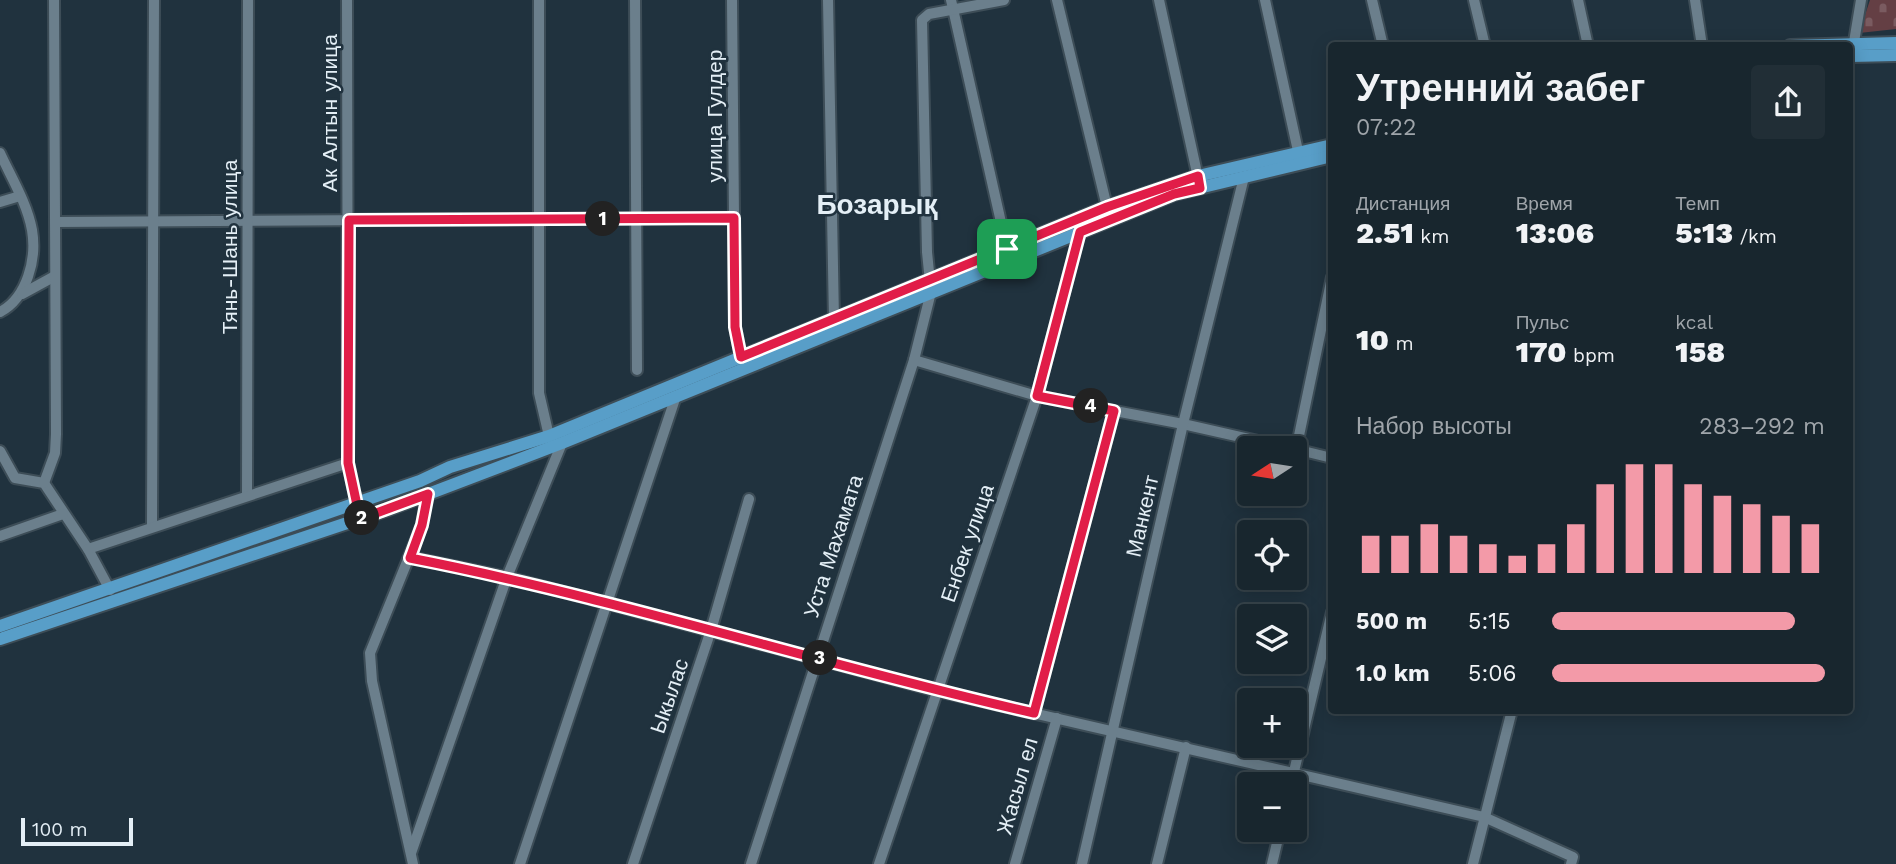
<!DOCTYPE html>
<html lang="ru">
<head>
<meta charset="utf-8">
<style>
	:root { --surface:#18262e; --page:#212e36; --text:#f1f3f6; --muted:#9fa5aa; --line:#36434a; --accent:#f39aa8 }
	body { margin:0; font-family:"Work Sans",sans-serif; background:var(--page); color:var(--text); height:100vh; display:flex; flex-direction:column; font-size:26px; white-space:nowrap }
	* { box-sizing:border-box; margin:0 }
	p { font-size:23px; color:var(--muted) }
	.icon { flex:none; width:38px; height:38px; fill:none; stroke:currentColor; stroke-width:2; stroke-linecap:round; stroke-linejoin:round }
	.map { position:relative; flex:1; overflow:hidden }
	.panel { position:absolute; left:1328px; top:42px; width:525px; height:672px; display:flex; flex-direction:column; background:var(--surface); border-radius:7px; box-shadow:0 4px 18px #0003,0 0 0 2px var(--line) }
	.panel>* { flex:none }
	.needle { width:46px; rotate:258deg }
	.tools { position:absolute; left:1237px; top:436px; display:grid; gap:14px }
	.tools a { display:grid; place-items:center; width:70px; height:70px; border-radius:7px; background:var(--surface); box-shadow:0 4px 18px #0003,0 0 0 2px var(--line); font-size:35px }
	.scale { position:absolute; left:21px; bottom:18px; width:112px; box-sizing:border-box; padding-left:7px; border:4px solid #e4eff6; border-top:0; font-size:19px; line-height:24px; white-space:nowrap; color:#e4eff6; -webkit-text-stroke:5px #20323e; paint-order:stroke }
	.pin { position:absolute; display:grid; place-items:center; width:60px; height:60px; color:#fff; margin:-30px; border-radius:14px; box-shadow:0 4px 10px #0006 }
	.km { position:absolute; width:35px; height:35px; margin:-18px; border-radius:50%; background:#222; color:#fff; font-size:19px; line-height:35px; text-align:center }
	.round { display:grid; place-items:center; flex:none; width:74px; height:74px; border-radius:7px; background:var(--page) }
	.overview { display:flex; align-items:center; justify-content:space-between; height:119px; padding:0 28px }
	h1 { font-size:38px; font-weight:800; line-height:52px }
	.figures { display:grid; grid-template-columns:repeat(3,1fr); gap:10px; height:119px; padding:7px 28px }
	.figures div { display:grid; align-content:center }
	.figures b { font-size:30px; font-weight:800 }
	.figures small { font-size:19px; font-weight:400 }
	.figures p { font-size:19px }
	.chart { height:196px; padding:14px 28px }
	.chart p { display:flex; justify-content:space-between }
	.chart svg { width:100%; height:126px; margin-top:7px; stroke:var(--accent); stroke-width:6 }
	ul { padding:0 28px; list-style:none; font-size:23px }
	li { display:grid; grid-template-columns:112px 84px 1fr; align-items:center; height:52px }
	li i { height:18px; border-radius:9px; background:var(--accent) }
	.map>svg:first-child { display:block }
	.cemetery { fill:url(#cemetery-stones) }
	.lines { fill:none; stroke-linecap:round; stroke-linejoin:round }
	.minor-casing { stroke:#3d4d57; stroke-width:14 }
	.major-casing { stroke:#3d4d57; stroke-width:16 }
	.minor { stroke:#6b7f8c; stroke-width:10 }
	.major { stroke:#589ec8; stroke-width:12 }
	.route-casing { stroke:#fff; stroke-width:14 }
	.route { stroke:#e11d48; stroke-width:9 }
	.labels { text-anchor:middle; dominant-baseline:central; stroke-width:5; stroke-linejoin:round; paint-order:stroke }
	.street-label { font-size:21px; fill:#e4eff6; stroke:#20323e }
	.district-label { font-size:28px; font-weight:bold; fill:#e4eff6; stroke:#20323e }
</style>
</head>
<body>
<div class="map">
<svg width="1896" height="864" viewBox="0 0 1896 864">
	<defs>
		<pattern id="cemetery-stones" width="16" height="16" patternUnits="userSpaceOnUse" patternTransform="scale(1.75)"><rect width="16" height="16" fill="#643f44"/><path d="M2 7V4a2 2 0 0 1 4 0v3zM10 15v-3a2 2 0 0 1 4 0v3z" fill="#7a5b60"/></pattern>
	</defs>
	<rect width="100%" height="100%" fill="#20323e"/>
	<!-- cemetery -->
	<path class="cemetery" d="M1870,0H1896V29L1859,33Z"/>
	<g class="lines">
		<!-- minor casing -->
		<g class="minor-casing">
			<g id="minor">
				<path d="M347,0L348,463L360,519"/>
				<path d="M539,0V393L549,436"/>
				<path d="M635,0L637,370"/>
				<path d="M732,0L735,327L741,357"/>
				<path d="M828,0L834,320"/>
				<path d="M951,0L1007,249"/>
				<path d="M1057,0L1107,207"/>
				<path d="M1159,0L1199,182"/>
				<path d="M1265,0L1298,151"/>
				<path d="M1372,0L1383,46"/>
				<path d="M1474,0L1485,46"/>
				<path d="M1578,0L1588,46"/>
				<path d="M1695,0L1702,46"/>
				<path d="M1854,42L1861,0"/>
				<path d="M0,153C11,177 27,203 32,230C37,259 27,298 0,312"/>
				<path d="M0,202L20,196"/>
				<path d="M55,222L734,218"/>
				<path d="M22,294L55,276"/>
				<path d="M914,360L1037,396L1183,424L1289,448"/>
				<path d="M1295,449L1332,458"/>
				<path d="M1296,450L1332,277"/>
				<path d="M0,451L15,478L44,483L88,549L110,590"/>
				<path d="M44,483L55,453L56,434L54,0"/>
				<path d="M247,495L248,0"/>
				<path d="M152,525L154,0"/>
				<path d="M0,536L63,514"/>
				<path d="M88,549L348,463"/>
				<path d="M410,557L507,577L937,691L1484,817L1573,857L1571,864"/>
				<path d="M1034,713L1114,411"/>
				<path d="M1291,784L1332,612"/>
				<path d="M411,853L507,577L562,443"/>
				<path d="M413,864L372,681L370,653L422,525L427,494"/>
				<path d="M520,864L676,396"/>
				<path d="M633,864L711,630L749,499"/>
				<path d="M751,864L914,360L931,292L927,252L922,20L929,14L1004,0"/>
				<path d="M879,864L1037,396L1080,231"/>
				<path d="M1015,864L1057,718"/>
				<path d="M1082,864L1183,424L1244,177"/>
				<path d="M1157,864L1186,747"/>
				<path d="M1272,864L1280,830"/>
				<path d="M1473,864L1512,710"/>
			</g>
		</g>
		<!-- major casing -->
		<g class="major-casing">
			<g id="major">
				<path d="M1790,46L1896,43"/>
				<path d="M1850,56L1896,55"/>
				<path d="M0,626L420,481L450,467L549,436L1107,207L1198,176L1332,145"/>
				<path d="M0,639L386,510L562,443L1174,194L1332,156"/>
			</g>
		</g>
		<!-- minor -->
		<use href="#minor" class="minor"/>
		<!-- major -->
		<use href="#major" class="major"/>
	</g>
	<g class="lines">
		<!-- route casing -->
		<g class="route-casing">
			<path id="route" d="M1198,176L1200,188L1174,194L1080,232L1037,396L1114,411L1034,713C825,666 621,599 410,558L422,525L428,494L360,519L348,463L349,220L734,218L735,327L741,357L1107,207Z"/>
		</g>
		<!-- route -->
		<use href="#route" class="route"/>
	</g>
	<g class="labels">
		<!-- street labels -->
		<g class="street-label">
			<text transform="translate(329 113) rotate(-90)">Ак Алтын улица</text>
			<text transform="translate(714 116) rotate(-90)">улица Гулдер</text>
			<text transform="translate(229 247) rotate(-90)">Тянь-Шань улица</text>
			<text transform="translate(1142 516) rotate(-77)">Манкент</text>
			<text transform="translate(967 543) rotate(-71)">Енбек улица</text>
			<text transform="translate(833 546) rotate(-72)">Уста Махамата</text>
			<text transform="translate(669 696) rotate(-71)">Ыкылас</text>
			<text transform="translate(1017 786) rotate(-74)">Жасыл ел</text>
		</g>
		<!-- district labels -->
		<g class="district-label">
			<text x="877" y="204">Бозарық</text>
		</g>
	</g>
</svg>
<div class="tools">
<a><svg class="needle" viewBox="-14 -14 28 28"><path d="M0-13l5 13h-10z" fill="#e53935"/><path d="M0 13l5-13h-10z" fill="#9fa5aa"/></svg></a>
<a><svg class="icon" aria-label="locate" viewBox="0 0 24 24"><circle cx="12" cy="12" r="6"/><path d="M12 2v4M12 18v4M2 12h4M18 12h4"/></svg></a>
<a><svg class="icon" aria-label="layers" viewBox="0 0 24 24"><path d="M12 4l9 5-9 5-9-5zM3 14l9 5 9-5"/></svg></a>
<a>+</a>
<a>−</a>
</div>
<div class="scale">100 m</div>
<div class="pin" style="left:1007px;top:249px;background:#1e9e55"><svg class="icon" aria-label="arrive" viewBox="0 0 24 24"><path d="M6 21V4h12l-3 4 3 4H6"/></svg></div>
<b class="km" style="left:603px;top:219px">1</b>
<b class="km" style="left:362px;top:518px">2</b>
<b class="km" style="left:820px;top:658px">3</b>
<b class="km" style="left:1091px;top:406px">4</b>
<section class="panel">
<div class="overview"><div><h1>Утренний забег</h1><p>07:22</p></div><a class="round"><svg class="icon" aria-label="share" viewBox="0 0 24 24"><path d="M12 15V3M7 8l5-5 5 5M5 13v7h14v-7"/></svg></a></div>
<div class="figures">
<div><p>Дистанция</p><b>2.51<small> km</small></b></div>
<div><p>Время</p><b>13:06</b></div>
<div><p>Темп</p><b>5:13<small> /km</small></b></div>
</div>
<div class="figures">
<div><b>10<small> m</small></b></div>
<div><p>Пульс</p><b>170<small> bpm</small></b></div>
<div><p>kcal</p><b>158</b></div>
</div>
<div class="chart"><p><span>Набор высоты</span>283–292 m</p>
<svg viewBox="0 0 160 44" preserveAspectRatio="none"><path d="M5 44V31M15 44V31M25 44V27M35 44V31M45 44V34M55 44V38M65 44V34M75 44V27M85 44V13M95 44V6M105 44V6M115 44V13M125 44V17M135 44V20M145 44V24M155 44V27"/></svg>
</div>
<ul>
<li><b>500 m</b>5:15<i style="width:89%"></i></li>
<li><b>1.0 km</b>5:06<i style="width:100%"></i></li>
</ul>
</section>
</div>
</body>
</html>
